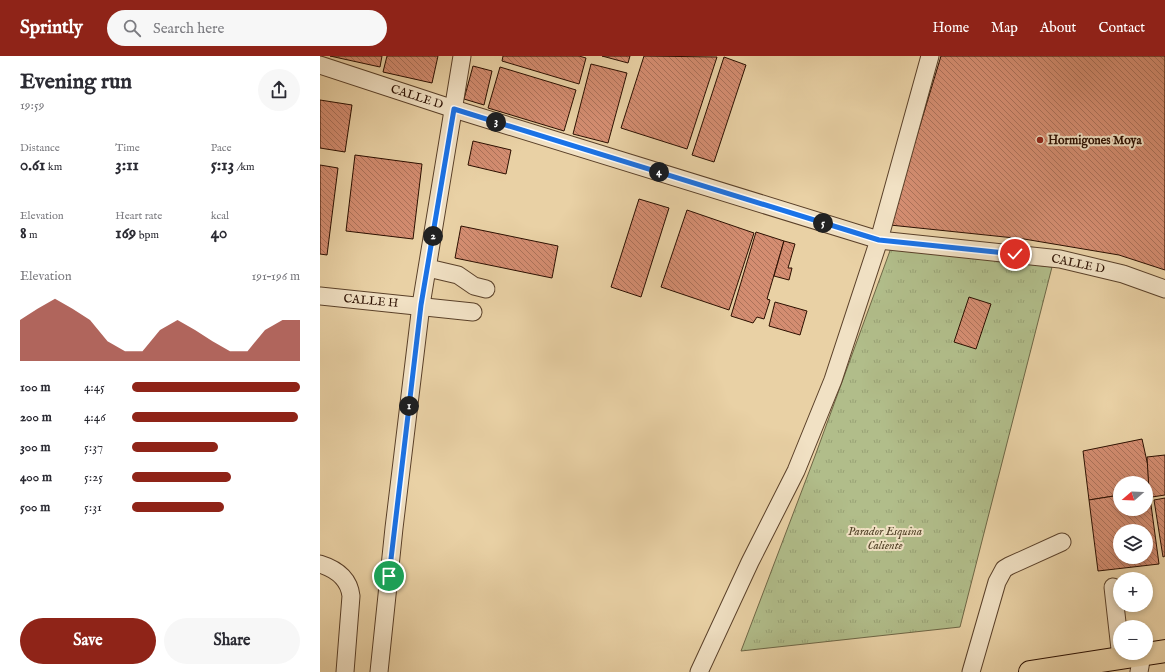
<!DOCTYPE html>
<html lang="en">
<head>
<meta charset="utf-8">
<style>
	:root { --surface:#fff; --page:#f7f7f7; --text:#2b2b33; --muted:#7c7c81; --accent:#8f2418 }
	body { margin:0; font-family:"IM FELL English",serif; background:var(--page); color:var(--text); height:100vh; display:flex; flex-direction:column; font-size:15px; white-space:nowrap }
	* { box-sizing:border-box; margin:0 }
	p { font-size:13px; color:var(--muted) }
	.icon { flex:none; width:22px; height:22px; fill:none; stroke:currentColor; stroke-width:2; stroke-linecap:round; stroke-linejoin:round }
	.map { position:relative; flex:1; overflow:hidden }
	.side { display:flex; flex-direction:column; background:var(--surface); width:320px }
	.side>* { flex:none }
	.needle { width:26px; rotate:251deg }
	.controls { position:absolute; left:793px; top:420px; display:grid; gap:8px }
	.controls a { display:grid; place-items:center; width:40px; height:40px; border-radius:50%; background:var(--surface); box-shadow:0 2px 6px #0003; font-size:20px }
	.pin { position:absolute; display:grid; place-items:center; width:34px; height:34px; color:#fff; margin:-17px; border:2px solid #fff; border-radius:50%; box-shadow:0 1px 4px #0007 }
	.km { position:absolute; width:20px; height:20px; margin:-10px; border-radius:50%; background:#222; color:#fff; font-size:11px; line-height:20px; text-align:center }
	.round { display:grid; place-items:center; flex:none; width:42px; height:42px; border-radius:21px; background:var(--page) }
	.summary { display:flex; align-items:center; justify-content:space-between; height:68px; padding:0 20px }
	h1 { font-size:22px; font-weight:800; line-height:30px }
	.figures { display:grid; grid-template-columns:repeat(3,1fr); gap:6px; height:68px; padding:4px 20px }
	.figures div { display:grid; align-content:center }
	.figures b { font-size:17px; font-weight:800 }
	.figures small { font-size:11px; font-weight:400 }
	.figures p { font-size:11px }
	.chart { height:112px; padding:8px 20px }
	.chart p { display:flex; justify-content:space-between }
	.chart svg { width:100%; height:72px; margin-top:4px; fill:var(--accent); opacity:.7 }
	.primary-button { display:flex; gap:8px; margin-top:auto; padding:8px 20px }
	.primary-button a { flex:1; height:46px; border-radius:24px; background:var(--accent); color:#fff; font-size:16px; font-weight:800; line-height:46px; text-align:center }
	.primary-button a+a { background:var(--page); color:var(--text) }
	ul { padding:0 20px; list-style:none; font-size:13px }
	li { display:grid; grid-template-columns:64px 48px 1fr; align-items:center; height:30px }
	li i { height:10px; border-radius:5px; background:var(--accent) }
	header { display:flex; align-items:center; gap:24px; box-sizing:border-box; height:56px; padding:0 20px; background:var(--accent); color:#fff }
	header strong { font-size:19px }
	nav { display:flex; gap:22px; margin-inline-start:auto; font-size:14px }
	.search { width:280px; height:36px; background:var(--page); display:flex; align-items:center; gap:10px; box-sizing:border-box; padding:0 14px; border-radius:22px; color:var(--muted); font-size:15px }
	main { display:flex; flex:1; min-height:0 }
	.map>svg:first-child { display:block }
	.park { fill:url(#park-tufts); stroke:#6e6645 }
	.building { fill:url(#building-back-hatch); stroke:#2b0f00; fill-rule:evenodd }
	.lines { fill:none; stroke-linecap:round; stroke-linejoin:round }
	.minor-casing { stroke:#5a4029; stroke-width:19 }
	.major-casing { stroke:#2b0f00; stroke-width:24 }
	.minor { stroke:#f1e1c4; stroke-width:17 }
	.major { stroke:#e9d1a5; stroke-width:22 }
	.route-casing { stroke:#fff; stroke-width:8 }
	.route { stroke:#1a73e8; stroke-width:5 }
	.poi-dot { fill:#8f2418; stroke:#f1e1c4; stroke-width:1.5 }
	.labels { text-anchor:middle; dominant-baseline:central; stroke-width:4; stroke-linejoin:round; paint-order:stroke }
	.street-label { font-size:12px; fill:#2b0f00; stroke:#f1e1c4 }
	.poi-label { font-size:12px; font-weight:bold; fill:#2b0f00; stroke:#f1e1c4; text-anchor:start }
	.park-label { font-size:12px; font-style:italic; fill:#534329; stroke:#f1e1c4 }
</style>
</head>
<body>
<header>
<strong>Sprintly</strong>
<div class="search"><svg class="icon" aria-label="search" viewBox="0 0 24 24"><circle cx="10" cy="10" r="6"/><path d="M15 15l6 6"/></svg>Search here</div>
<nav><a>Home</a><a>Map</a><a>About</a><a>Contact</a></nav>
</header>
<main>
<section class="side">
<div class="summary"><div><h1>Evening run</h1><p>19:59</p></div><a class="round"><svg class="icon" aria-label="share" viewBox="0 0 24 24"><path d="M12 15V3M7 8l5-5 5 5M5 13v7h14v-7"/></svg></a></div>
<div class="figures">
<div><p>Distance</p><b>0.61<small> km</small></b></div>
<div><p>Time</p><b>3:11</b></div>
<div><p>Pace</p><b>5:13<small> /km</small></b></div>
</div>
<div class="figures">
<div><p>Elevation</p><b>8<small> m</small></b></div>
<div><p>Heart rate</p><b>169<small> bpm</small></b></div>
<div><p>kcal</p><b>40</b></div>
</div>
<div class="chart"><p><span>Elevation</span>191–196 m</p>
<svg viewBox="0 0 160 44" preserveAspectRatio="none"><path d="M0 44V19L10 12L20 6L30 12L40 19L50 32L60 38L70 38L80 25L90 19L100 25L110 32L120 38L130 38L140 25L150 19L160 19V44z"/></svg>
</div>
<ul>
<li><b>100 m</b>4:45<i style="width:100%"></i></li>
<li><b>200 m</b>4:46<i style="width:99%"></i></li>
<li><b>300 m</b>5:37<i style="width:51%"></i></li>
<li><b>400 m</b>5:25<i style="width:59%"></i></li>
<li><b>500 m</b>5:31<i style="width:55%"></i></li>
</ul>
<div class="primary-button"><a>Save</a><a>Share</a></div>
</section>
<div class="map">
<svg width="845" height="616" viewBox="0 0 845 616">
	<defs>
		<pattern id="park-tufts" width="24" height="20" patternUnits="userSpaceOnUse"><rect width="24" height="20" fill="#b1bd8a"/><path d="M3 7l-1-3M5 7V3M7 7l1-3M15 17l-1-3M17 17v-4M19 17l1-3" fill="none" stroke="#98a175"/></pattern>
		<pattern id="building-back-hatch" width="6" height="6" patternUnits="userSpaceOnUse"><rect width="6" height="6" fill="#d48d71"/><path d="M-1 5l2 2M0 0l6 6M5-1l2 2" fill="none" stroke="#ac725a"/></pattern>
	</defs>
	<rect width="100%" height="100%" fill="#e9d1a5"/>
	<filter id="stains"><feTurbulence type="fractalNoise" baseFrequency=".005" numOctaves="4"/><feColorMatrix values="0 0 0 0 .2 0 0 0 0 .09 0 0 0 0 .02 0 0 0 .5 -.17"/></filter>
	<radialGradient id="worn" r=".72"><stop offset=".6" stop-color="#630" stop-opacity="0"/><stop offset="1" stop-color="#630" stop-opacity=".3"/></radialGradient>
	<!-- park -->
	<path class="park" d="M571,192L732,211L640,571L421,595L495,400Z"/>
	<!-- building -->
	<g class="building">
		<path d="M10,0H62L60,11Z"/>
		<path d="M67,0H118L112,27L63,16Z"/>
		<path d="M183,0H259L266,2L259,28L182,5Z"/>
		<path d="M282,0H310L308,7Z"/>
		<path d="M324,0L397,1L367,93L301,72Z"/>
		<path d="M621,0H845V214L799,199L704,183L570,169Z"/>
		<path d="M404,1L426,9L394,106L372,99Z"/>
		<path d="M271,8L307,17L288,87L253,78Z"/>
		<path d="M153,10L172,15L164,49L144,43Z"/>
		<path d="M180,11L256,34L244,75L168,52Z"/>
		<path d="M0,44L32,49L25,96L0,92Z"/>
		<path d="M153,85L191,94L186,118L148,109Z"/>
		<path d="M35,99L102,108L93,183L26,175Z"/>
		<path d="M0,109L18,112L7,199L0,198Z"/>
		<path d="M319,143L349,152L321,241L291,231Z"/>
		<path d="M367,154L434,177L409,254L341,231Z"/>
		<path d="M141,170L238,190L232,222L135,202Z"/>
		<path d="M436,176L464,185L447,243L450,244L444,263L437,261L433,267L411,260Z"/>
		<path d="M464,185L475,188L468,212H472L469,224L454,220Z"/>
		<path d="M649,241L671,248L656,293L634,286Z"/>
		<path d="M455,246L487,255L480,279L449,270Z"/>
		<path d="M822,383L828,410L829,434L826,435V427H800V439L769,444L763,395Z"/>
		<path d="M845,399V439L832,441L829,434L827,401Z"/>
		<path d="M829,434L839,508L778,515L769,444L800,439V453H826V435ZM800,475H826V501H800Z"/>
		<path d="M845,442V500L843,501L834,444Z"/>
	</g>
	<g class="lines">
		<!-- minor casing -->
		<g class="minor-casing">
			<g id="minor">
				<path d="M0,9L134,53L559,184L740,203L803,218L845,233"/>
				<path d="M108,212L138,219L154,230L166,233"/>
				<path d="M0,240L153,256"/>
				<path d="M0,508C16,513 29,522 31,540L25,616"/>
				<path d="M793,531L801,602"/>
				<path d="M59,616L74,472L101,249L142,0"/>
				<path d="M379,616L430,506L476,415L513,324L559,184L610,0"/>
				<path d="M651,616L677,526L684,513L689,510L742,486"/>
				<path d="M819,616L822,599"/>
			</g>
		</g>
		<!-- major casing -->
		<g class="major-casing">
			<path id="major" d="M710,616L845,595"/>
		</g>
		<!-- minor -->
		<use href="#minor" class="minor"/>
		<!-- major -->
		<use href="#major" class="major"/>
	</g>
	<g class="lines">
		<!-- route casing -->
		<g class="route-casing">
			<path id="route" d="M69,520L101,249L134,53L559,184L695,198"/>
		</g>
		<!-- route -->
		<use href="#route" class="route"/>
	</g>
	<!-- markers -->
	<circle class="poi-dot" cx="720" cy="84" r="4"/>
	<g class="labels">
		<!-- street labels -->
		<g class="street-label">
			<text transform="translate(97 41) rotate(18)">CALLE D</text>
			<text transform="translate(758 208) rotate(12)">CALLE D</text>
			<text transform="translate(51 245) rotate(5)">CALLE H</text>
		</g>
		<!-- poi labels -->
		<g class="poi-label">
			<text x="728" y="84">Hormigones Moya</text>
		</g>
		<!-- park labels -->
		<g class="park-label">
			<text x="565" y="475">Parador Esquina<tspan x="565" dy="14">Caliente</tspan></text>
		</g>
	</g>
	<rect width="100%" height="100%" filter="url(#stains)"/>
	<rect width="100%" height="100%" fill="url(#worn)"/>
</svg>
<div class="controls">
<a><svg class="needle" viewBox="-14 -14 28 28"><path d="M0-13l5 13h-10z" fill="#e53935"/><path d="M0 13l5-13h-10z" fill="#7c7c81"/></svg></a>
<a><svg class="icon" aria-label="layers" viewBox="0 0 24 24"><path d="M12 4l9 5-9 5-9-5zM3 14l9 5 9-5"/></svg></a>
<a>+</a>
<a>−</a>
</div>
<div class="pin" style="left:69px;top:520px;background:#1e9e55"><svg class="icon" aria-label="arrive" viewBox="0 0 24 24"><path d="M6 21V4h12l-3 4 3 4H6"/></svg></div>
<div class="pin" style="left:695px;top:198px;background:#d93025"><svg class="icon" aria-label="check" viewBox="0 0 24 24"><path d="M5 12l5 5 9-10"/></svg></div>
<b class="km" style="left:89px;top:350px">1</b>
<b class="km" style="left:113px;top:180px">2</b>
<b class="km" style="left:176px;top:66px">3</b>
<b class="km" style="left:339px;top:116px">4</b>
<b class="km" style="left:503px;top:167px">5</b>
</div>
</main>
</body>
</html>
